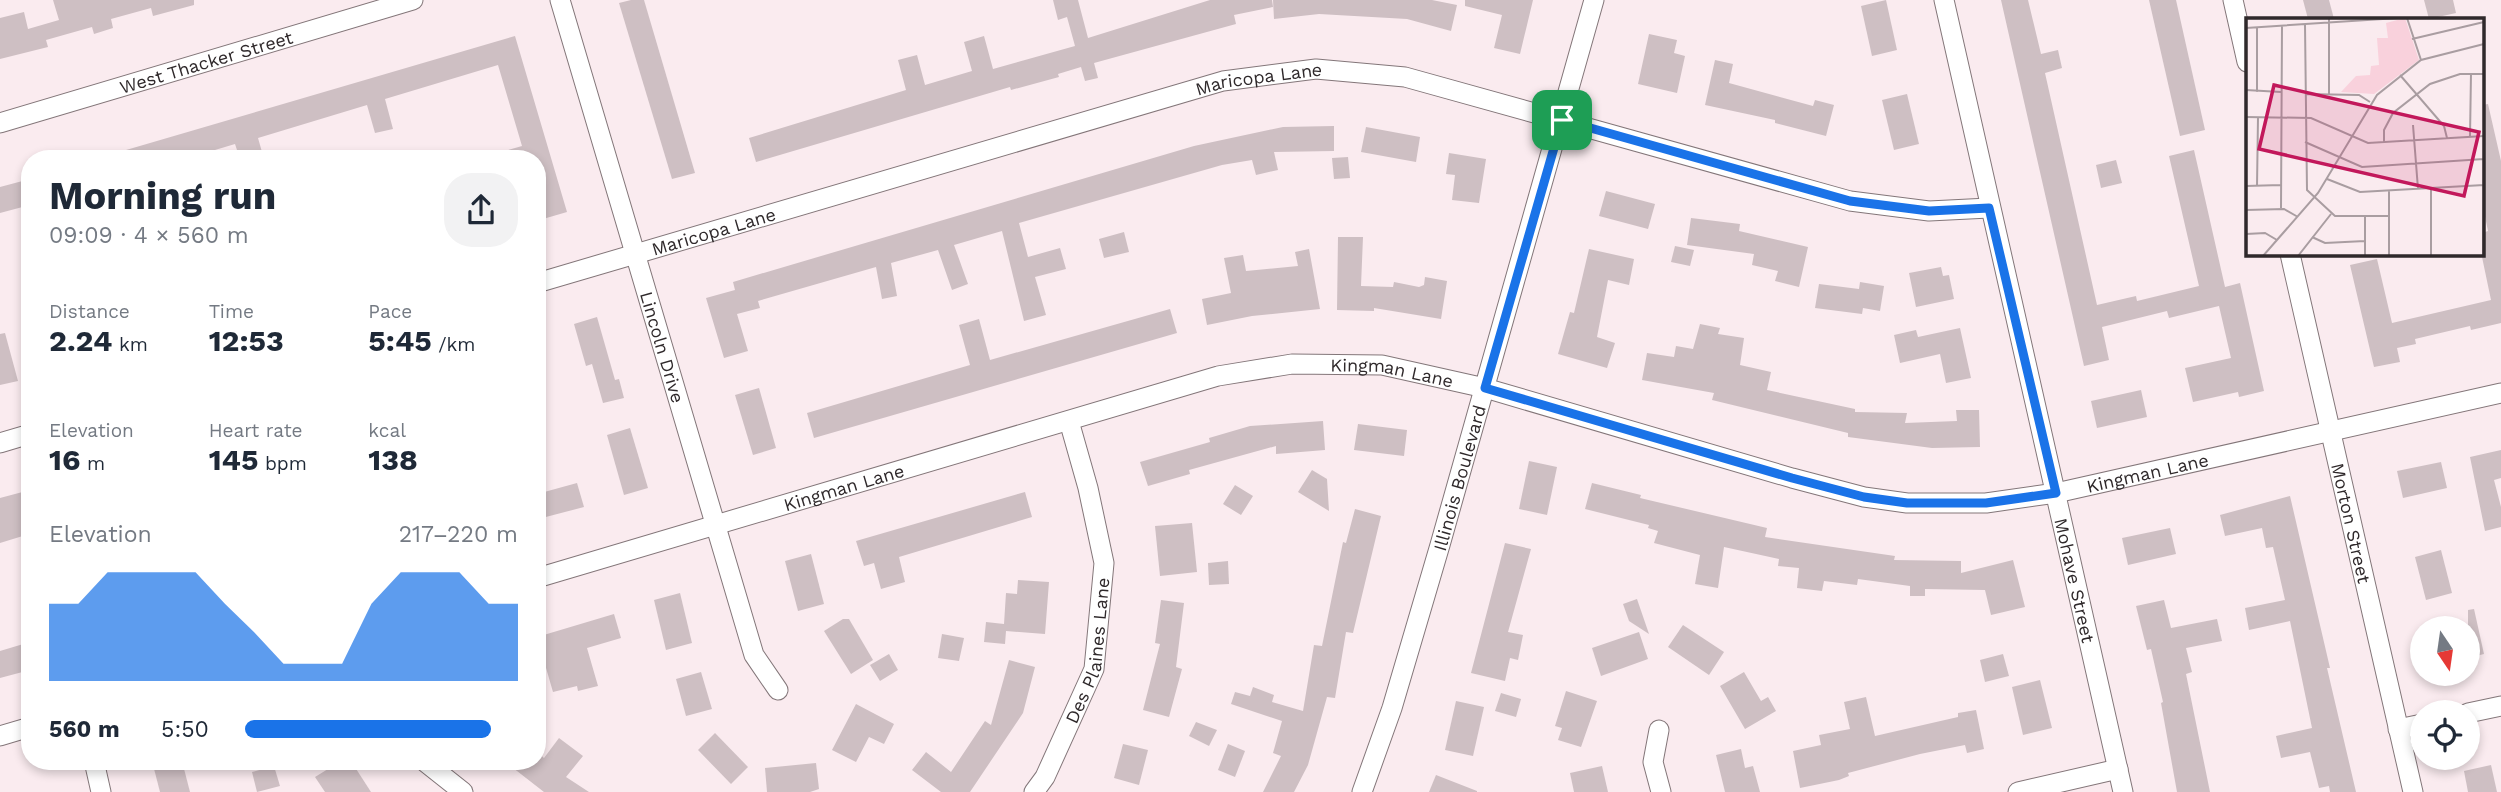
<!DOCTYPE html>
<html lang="en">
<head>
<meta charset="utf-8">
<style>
	:root { --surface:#fff; --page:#f2f2f3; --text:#1f2937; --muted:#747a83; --accent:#1a73e8 }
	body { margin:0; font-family:"Work Sans",sans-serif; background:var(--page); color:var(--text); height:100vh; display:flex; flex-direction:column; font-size:26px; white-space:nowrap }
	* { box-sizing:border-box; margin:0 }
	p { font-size:23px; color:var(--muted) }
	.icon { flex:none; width:38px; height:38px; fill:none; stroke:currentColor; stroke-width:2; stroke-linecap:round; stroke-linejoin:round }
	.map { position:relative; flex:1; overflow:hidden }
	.side { position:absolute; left:21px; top:150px; width:525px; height:620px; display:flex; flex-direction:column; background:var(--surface); border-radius:28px; box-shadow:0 4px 10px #0003 }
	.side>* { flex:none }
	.needle { width:46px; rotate:167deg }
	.fabs { position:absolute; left:2410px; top:616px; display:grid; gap:14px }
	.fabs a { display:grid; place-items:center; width:70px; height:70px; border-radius:50%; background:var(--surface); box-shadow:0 4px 10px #0003; font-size:35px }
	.pin { position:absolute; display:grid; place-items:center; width:60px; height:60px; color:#fff; margin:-30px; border-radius:14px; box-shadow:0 4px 10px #0006 }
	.round { display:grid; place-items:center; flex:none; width:74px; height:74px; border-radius:28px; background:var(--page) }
	.overview { display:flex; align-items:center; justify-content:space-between; height:119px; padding:0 28px }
	h1 { font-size:38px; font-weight:700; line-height:52px }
	.figures { display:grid; grid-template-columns:repeat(3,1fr); gap:10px; height:119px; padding:7px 28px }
	.figures div { display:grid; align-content:center }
	.figures b { font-size:30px; font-weight:700 }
	.figures small { font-size:19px; font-weight:400 }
	.figures p { font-size:19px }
	.chart { height:196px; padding:14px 28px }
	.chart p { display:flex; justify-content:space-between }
	.chart svg { width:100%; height:126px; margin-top:7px; fill:var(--accent); opacity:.7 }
	ul { padding:0 28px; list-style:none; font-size:23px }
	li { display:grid; grid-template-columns:112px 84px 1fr; align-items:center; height:52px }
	li i { height:18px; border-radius:9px; background:var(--accent) }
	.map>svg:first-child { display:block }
	.building { fill:#cebfc3 }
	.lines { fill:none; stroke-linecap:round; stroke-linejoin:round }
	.street-casing { stroke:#837679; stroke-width:21 }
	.street { stroke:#fff; stroke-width:19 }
	.route-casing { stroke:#fff; stroke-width:14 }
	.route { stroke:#1a73e8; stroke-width:9 }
	.labels { text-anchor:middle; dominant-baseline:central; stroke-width:5; stroke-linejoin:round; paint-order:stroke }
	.street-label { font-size:18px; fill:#2f292b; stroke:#fff }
	.inset-road { fill:none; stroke:#a99da1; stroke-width:2 }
	.view { fill:#c2185b; fill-opacity:0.15; stroke:#c2185b; stroke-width:3.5 }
	.inset-edge { fill:none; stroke:#2f292b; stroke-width:3.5 }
</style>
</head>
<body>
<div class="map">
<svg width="2501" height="792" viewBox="0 0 2501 792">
	<rect width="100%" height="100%" fill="#faebef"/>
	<!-- building -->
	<g class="building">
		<path d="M53,0H194V5L153,16L151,8L111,19L113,28L94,34L92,27L46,40L48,47L0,59V18L24,12L28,29L59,20Z"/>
		<path d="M631,0H644L695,173L672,179L619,3Z"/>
		<path d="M1053,0H1078L1088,38L1210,0H1272L1273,7L1234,15L1236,24L1094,63L1098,78L1085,81L1081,67L1058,74L1059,77L1011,90L1010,87L756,162L749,138L906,90L898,60L917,55L925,85L972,71L964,42L984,36L993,69L1075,46L1067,17L1058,20Z"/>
		<path d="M1273,0H1432L1457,5L1451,31L1407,19L1319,14L1274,19Z"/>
		<path d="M1465,0H1533L1520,54L1494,48L1502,15L1465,6Z"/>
		<path d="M1886,0L1897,50L1872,56L1861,6Z"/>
		<path d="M2001,0H2028L2041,54L2058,50L2062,68L2045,73L2097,305L2136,296L2137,301L2199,286L2169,156L2194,150L2225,287L2240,283L2264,391L2239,397L2238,392L2193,402L2185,368L2231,358L2219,306L2169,318L2167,311L2102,327L2109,360L2084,366Z"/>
		<path d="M2149,0H2176L2205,130L2180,136Z"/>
		<path d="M2303,0H2329L2334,19H2308Z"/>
		<path d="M2424,0H2453L2456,13L2429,19Z"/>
		<path d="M1649,34L1677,40L1674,53L1685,56L1677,93L1638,84Z"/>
		<path d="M515,36L567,212L543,219L537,199V159H492L491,155L522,146L498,65L385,99L393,129L375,133L367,105L258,138L264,159H240L235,144L185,159H110L109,155Z"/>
		<path d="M1715,60L1733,64L1729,83L1813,106L1815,100L1834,105L1826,136L1775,123V120L1705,105Z"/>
		<path d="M1907,94L1919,144L1894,150L1882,100Z"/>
		<path d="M2488,104L2501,161V323L2471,330L2470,326L2415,339L2416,344L2397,348L2400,362L2374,367L2350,265L2377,259L2392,323L2491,300L2482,257V233L2488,231L2482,202V105Z"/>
		<path d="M1334,126V151L1274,152L1278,170L1256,175L1252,160L1222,165L1019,223L1028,257L1060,248L1066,269L1035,277L1046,315L1024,321L1002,231L954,245L968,284L952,290L938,250L891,263L897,296L882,299L876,267L758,301L760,308L737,314L748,351L724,358L706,298L735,290L733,282L1194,146L1283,127Z"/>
		<path d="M1366,127L1420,137L1416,162L1361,152Z"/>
		<path d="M1449,153L1486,159L1479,203L1452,200L1455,175L1446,174Z"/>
		<path d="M1348,157L1350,178L1334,179L1332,158Z"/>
		<path d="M2116,160L2122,183L2101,188L2096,165Z"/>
		<path d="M30,179V205L0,213V187Z"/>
		<path d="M1606,191L1655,204L1648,229L1599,216Z"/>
		<path d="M1691,218L1740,224L1739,231L1808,247L1799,287L1775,281L1778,271L1752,265L1754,254L1687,245Z"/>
		<path d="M1124,232L1129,252L1104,258L1099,239Z"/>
		<path d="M1338,237H1363L1361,286L1393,287L1394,282L1419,287L1424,285L1425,277L1447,281L1441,319L1374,308V311L1337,310Z"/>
		<path d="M1675,246L1694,250L1690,266L1671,262Z"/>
		<path d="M1309,249L1320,309L1252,316L1207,325L1202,299L1231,293L1224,258L1243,255L1246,271L1298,266L1295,252Z"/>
		<path d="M1589,249L1634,259L1629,285L1608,280L1597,337L1615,343L1607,368L1558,354L1570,312L1574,313Z"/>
		<path d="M1941,267L1943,276L1949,275L1954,299L1916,307L1909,273Z"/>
		<path d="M1860,282L1884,286L1880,311L1863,308L1862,314L1815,308L1819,284L1859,289Z"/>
		<path d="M1170,309L1177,333L814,438L807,413L970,365L959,325L979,319L990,360Z"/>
		<path d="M597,317L615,380L619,379L624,398L603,403L592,364L586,366L574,324Z"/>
		<path d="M1700,324L1720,328L1718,334L1744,338L1740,365L1771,372L1767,390L1855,409V412L1907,413L1905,423L1957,421L1956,410H1979L1980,447L1932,448L1848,437V433L1712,400L1714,393L1642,380L1647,353L1674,357L1676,346L1693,349Z"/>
		<path d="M1960,328L1971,378L1946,383L1940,354L1900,363L1894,335L1916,330L1918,337Z"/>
		<path d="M5,333L18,381L0,385V334Z"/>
		<path d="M759,388L776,448L753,455L735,395Z"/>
		<path d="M2141,390L2147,417L2097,428L2091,401Z"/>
		<path d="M1323,421L1325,450L1276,454V446L1189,470L1190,474L1148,486L1140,462L1210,442L1209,438L1250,426Z"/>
		<path d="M1358,424L1407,430L1404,456L1354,450Z"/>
		<path d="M630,428L648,488L624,495L607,435Z"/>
		<path d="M2501,450V478L2494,480L2501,507V527L2485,531L2470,457Z"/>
		<path d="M1529,461L1557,467L1547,515L1519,509Z"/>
		<path d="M2441,462L2447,488L2403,498L2397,471Z"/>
		<path d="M1312,470L1327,479L1329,511L1298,492Z"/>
		<path d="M577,483L584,507L542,518L537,494Z"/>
		<path d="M1592,483L1641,495L1640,498L1767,528L1765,537L1895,556L1894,560L1961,561V573L2013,560L2025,607L1991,615L1985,590L1925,589V596H1910V586L1858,579L1857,585L1824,581L1822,591L1797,588L1799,568L1778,566L1779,559L1724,547L1718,588L1695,584L1700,555L1654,543L1658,531L1648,528L1649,525L1585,509Z"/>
		<path d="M1235,485L1253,496L1241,515L1223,504Z"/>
		<path d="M30,490V516L21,518L26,535L0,543V498Z"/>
		<path d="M1025,492L1032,517L899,557L905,582L881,589L874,563L864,566L856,541Z"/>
		<path d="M2290,496L2330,668H2327L2356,792H2330L2329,786L2319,788L2310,752L2281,758L2276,736L2312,728L2290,621L2249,630L2245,608L2285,600L2273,547L2266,548L2262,528L2225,536L2220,515Z"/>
		<path d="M1355,509L1381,516L1353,633L1346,632L1335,698L1327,697L1308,765L1294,792H1263L1281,756L1273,753L1282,721L1231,704L1235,692L1250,696L1253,687L1274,695L1272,702L1303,711L1314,645L1322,646L1343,542L1346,543Z"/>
		<path d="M1192,523L1197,572L1160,576L1155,526Z"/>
		<path d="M2170,528L2176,554L2128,565L2122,538Z"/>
		<path d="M1505,543L1531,549L1508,632L1523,635L1518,660L1510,658L1505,681L1471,673Z"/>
		<path d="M2441,550L2452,593L2426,600L2415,557Z"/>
		<path d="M811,554L824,604L798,611L785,561Z"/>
		<path d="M1228,561L1229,584L1209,585L1208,563Z"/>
		<path d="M1018,580L1049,582L1045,634L1006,631L1005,644L984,642L986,622L1004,624L1006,593L1017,594Z"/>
		<path d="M680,593L692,643L666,650L654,600Z"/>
		<path d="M1637,599L1649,634L1629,621L1623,604Z"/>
		<path d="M1161,600L1184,603L1176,667L1182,669L1169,717L1143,710L1160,644L1155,643Z"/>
		<path d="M2164,600L2171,628L2217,619L2222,641L2186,648L2192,672L2186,674L2210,792H2177L2161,703L2163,702L2151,649L2147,650L2136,606Z"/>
		<path d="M2474,609L2484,654L2468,658V610Z"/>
		<path d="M614,614L621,638L587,648L598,686L578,691L577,686L553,692L544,661L537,663V637Z"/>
		<path d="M843,619H849L873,660L851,674L824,631Z"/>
		<path d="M1683,625L1724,652L1709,675L1668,647Z"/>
		<path d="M1639,632L1648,659L1601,676L1592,648Z"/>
		<path d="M942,634L964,638L959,661L938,658Z"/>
		<path d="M30,642V670L0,678V651Z"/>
		<path d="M889,654L898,670L880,681L870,665Z"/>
		<path d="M2003,654L2009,676L1985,682L1980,660Z"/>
		<path d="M1009,660L1035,667L1023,713L970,792H941L912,770L926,752L951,772L985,721L991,725Z"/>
		<path d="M701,672L712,709L686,716L676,679Z"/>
		<path d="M1744,672L1761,701L1768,697L1776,711L1745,729L1720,686Z"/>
		<path d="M2040,680L2052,728L2023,735L2012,687Z"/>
		<path d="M1566,691L1597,701L1581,747L1558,740L1562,728L1555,726Z"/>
		<path d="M1501,693L1521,699L1516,717L1495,711Z"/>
		<path d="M1866,697L1875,736L1958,717V713L1976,710L1984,749L1967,753L1965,745L1920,754L1848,773L1849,776L1839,780L1800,788L1793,751L1821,745L1819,735L1850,729L1844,702Z"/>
		<path d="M1456,701L1484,707L1473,756L1445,750Z"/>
		<path d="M856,704L894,724L884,744L869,737L856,762L832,750Z"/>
		<path d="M1196,722L1217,730L1209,746L1189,736Z"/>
		<path d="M715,733L748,767L731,784L698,750Z"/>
		<path d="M559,738L583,756L566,777L589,792H544L504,761H537V752L544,758Z"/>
		<path d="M1123,744L1148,750L1139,785L1114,778Z"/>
		<path d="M1228,744L1245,751L1235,777L1218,770Z"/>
		<path d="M1741,749L1745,768L1753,766L1760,792H1725L1716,755Z"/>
		<path d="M152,761H182L190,792H160Z"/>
		<path d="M341,761H351L371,792H325L315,777Z"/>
		<path d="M816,763L819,789L810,792H767L765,768Z"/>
		<path d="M2491,765L2497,792H2468L2464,771Z"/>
		<path d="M274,766L280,786L257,792L252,772Z"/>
		<path d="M1602,766L1608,792H1574L1570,773Z"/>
		<path d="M1436,775L1477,791V792H1429Z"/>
	</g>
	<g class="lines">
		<!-- street casing -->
		<g class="street-casing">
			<g id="street">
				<path id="s1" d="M560,0L754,655L778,690"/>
				<path id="s2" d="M1944,0L2123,792"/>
				<path d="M2233,0L2247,62"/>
				<path id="s3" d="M0,123L413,0"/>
				<path id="s4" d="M2290,254L2413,792"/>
				<path id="s5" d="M537,283L1223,81L1316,69L1405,77L1850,201L1929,211L1989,208"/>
				<path d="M0,443L30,434"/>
				<path id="s6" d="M537,578L1218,376L1292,364L1382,365L1485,388L1792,478L1864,497L1907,503H1986L2056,493L2501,393"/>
				<path d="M2468,713L2501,706"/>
				<path d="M2398,729L2422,724"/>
				<path d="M1659,730L1653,762L1661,792"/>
				<path d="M0,736L30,727"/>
				<path d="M94,761L101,792"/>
				<path d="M424,761L463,792"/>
				<path id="s7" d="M1034,792L1045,777L1094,669L1104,563L1088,488L1069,421"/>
				<path id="s8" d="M1362,792L1392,708L1440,545L1594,0"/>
				<path d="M2018,792L2118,769"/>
			</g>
		</g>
		<!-- street -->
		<use href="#street" class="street"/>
	</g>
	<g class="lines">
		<!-- route casing -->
		<g class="route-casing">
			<path id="route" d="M1562,120L1850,201L1929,211L1989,208L2056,493L1986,503H1907L1864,497L1792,478L1485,388Z"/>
		</g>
		<!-- route -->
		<use href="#route" class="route"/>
	</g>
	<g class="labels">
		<!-- street labels -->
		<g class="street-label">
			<text stroke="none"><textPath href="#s3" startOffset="215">West Thacker Street</textPath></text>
			<text stroke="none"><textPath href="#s5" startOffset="751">Maricopa Lane</textPath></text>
			<text stroke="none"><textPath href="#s5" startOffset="184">Maricopa Lane</textPath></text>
			<text stroke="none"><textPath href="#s1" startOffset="362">Lincoln Drive</textPath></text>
			<text stroke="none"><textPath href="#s6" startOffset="886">Kingman Lane</textPath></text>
			<text stroke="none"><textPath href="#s6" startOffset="1662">Kingman Lane</textPath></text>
			<text stroke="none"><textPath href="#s8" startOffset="329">Illinois Boulevard</textPath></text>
			<text stroke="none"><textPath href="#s6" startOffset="320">Kingman Lane</textPath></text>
			<text stroke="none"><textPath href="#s4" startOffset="276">Morton Street</textPath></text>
			<text stroke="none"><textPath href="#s2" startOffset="595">Mohave Street</textPath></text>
			<text stroke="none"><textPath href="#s7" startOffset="154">Des Plaines Lane</textPath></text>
		</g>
	</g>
	<!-- overview -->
	<g transform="translate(2246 18)">
		<rect width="238" height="238" fill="#faebef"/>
		<path d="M159,0L173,42L128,76L95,74L110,58L124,57L125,48L133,47L131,20H142L140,5Z" fill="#f9d1dc"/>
		<path class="inset-road" d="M161,0L175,42M59,7L61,172L89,198H143M0,10L152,0M166,21L238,4M154,57L198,108L201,120M0,72L35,74M11,74V10M59,76L113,77L124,84M83,76V0M0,99L65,100L122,125L238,118M167,107L172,171M224,119L225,55M59,124L116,149L238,141M138,124V112L147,95L184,66L214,56H238M81,161L114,174L238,167M0,168L35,167M11,168L12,99M35,190L36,8M0,192L38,191L52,199M0,216L19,215L31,222M66,219L79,225L119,223M17,238L72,175L131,77L175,42L238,26M52,238L85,196M119,238V199M143,238V173M185,238V170M237,238L238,121"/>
		<path class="view" d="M28,67L233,114L218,178L13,131Z"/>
		<rect width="238" height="238" class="inset-edge"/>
	</g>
</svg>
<div class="fabs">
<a><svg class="needle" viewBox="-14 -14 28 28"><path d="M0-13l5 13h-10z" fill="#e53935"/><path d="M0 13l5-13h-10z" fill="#747a83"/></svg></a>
<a><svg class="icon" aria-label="locate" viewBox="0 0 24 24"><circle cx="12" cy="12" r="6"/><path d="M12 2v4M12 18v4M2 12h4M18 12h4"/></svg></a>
</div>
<div class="pin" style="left:1562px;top:120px;background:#1e9e55"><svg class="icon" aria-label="arrive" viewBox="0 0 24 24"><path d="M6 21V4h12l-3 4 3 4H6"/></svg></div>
<section class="side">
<div class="overview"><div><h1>Morning run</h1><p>09:09 · 4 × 560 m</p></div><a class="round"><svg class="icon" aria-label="share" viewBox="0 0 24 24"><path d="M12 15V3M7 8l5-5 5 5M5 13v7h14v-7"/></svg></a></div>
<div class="figures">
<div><p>Distance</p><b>2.24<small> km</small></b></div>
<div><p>Time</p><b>12:53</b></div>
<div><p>Pace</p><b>5:45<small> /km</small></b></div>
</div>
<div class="figures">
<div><p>Elevation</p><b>16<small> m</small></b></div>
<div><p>Heart rate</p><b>145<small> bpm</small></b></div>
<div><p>kcal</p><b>138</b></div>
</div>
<div class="chart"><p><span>Elevation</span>217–220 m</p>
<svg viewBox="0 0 160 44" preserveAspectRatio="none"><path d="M0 44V17L10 17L20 6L30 6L40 6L50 6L60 17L70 27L80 38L90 38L100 38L110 17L120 6L130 6L140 6L150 17L160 17V44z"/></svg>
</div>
<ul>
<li><b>560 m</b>5:50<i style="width:90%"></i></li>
</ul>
</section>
</div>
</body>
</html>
